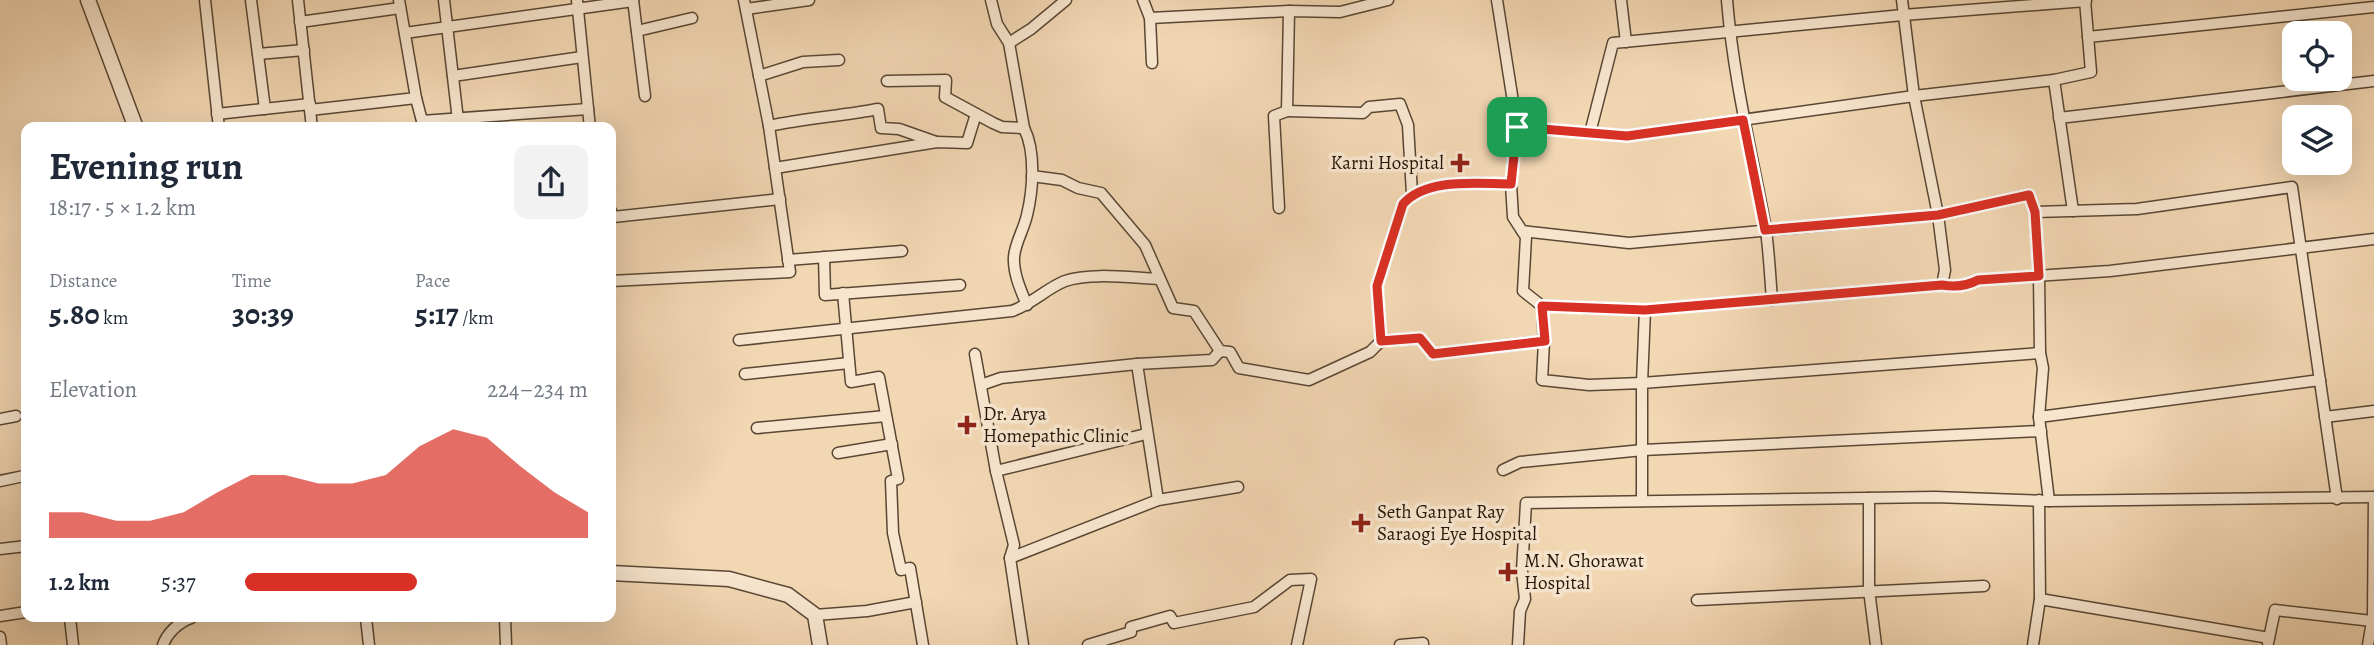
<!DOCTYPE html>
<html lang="en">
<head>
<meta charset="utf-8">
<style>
	:root { --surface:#fff; --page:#f2f2f3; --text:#1f2937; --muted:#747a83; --accent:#d93025 }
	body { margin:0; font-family:Alegreya,serif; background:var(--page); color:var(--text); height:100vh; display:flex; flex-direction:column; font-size:26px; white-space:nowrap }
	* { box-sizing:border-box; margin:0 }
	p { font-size:23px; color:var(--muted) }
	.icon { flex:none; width:38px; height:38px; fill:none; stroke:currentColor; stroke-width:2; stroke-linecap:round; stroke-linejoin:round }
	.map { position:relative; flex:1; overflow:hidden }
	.drawer { position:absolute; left:21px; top:122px; width:595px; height:500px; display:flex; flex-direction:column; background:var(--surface); border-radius:14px; box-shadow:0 7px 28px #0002 }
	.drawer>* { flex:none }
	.controls { position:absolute; left:2282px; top:21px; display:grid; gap:14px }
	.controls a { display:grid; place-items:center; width:70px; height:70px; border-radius:14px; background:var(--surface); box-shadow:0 7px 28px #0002; font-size:35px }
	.pin { position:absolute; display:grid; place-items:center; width:60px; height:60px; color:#fff; margin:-30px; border-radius:14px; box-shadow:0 4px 10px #0006 }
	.round { display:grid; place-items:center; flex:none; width:74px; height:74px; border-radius:14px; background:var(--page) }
	.summary { display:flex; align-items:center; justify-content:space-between; height:119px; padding:0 28px }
	h1 { font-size:38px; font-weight:700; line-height:52px }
	.figures { display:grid; grid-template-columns:repeat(3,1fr); gap:10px; height:119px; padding:7px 28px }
	.figures div { display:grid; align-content:center }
	.figures b { font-size:30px; font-weight:700 }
	.figures small { font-size:19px; font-weight:400 }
	.figures p { font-size:19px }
	.chart { height:196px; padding:14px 28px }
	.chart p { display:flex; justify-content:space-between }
	.chart svg { width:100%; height:126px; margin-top:7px; fill:var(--accent); opacity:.7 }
	ul { padding:0 28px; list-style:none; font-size:23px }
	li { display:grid; grid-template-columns:112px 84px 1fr; align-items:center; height:52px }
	li i { height:18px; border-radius:9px; background:var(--accent) }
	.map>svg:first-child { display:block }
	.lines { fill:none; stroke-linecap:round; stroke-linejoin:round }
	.minor-casing { stroke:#594734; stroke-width:13 }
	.tertiary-casing { stroke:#594734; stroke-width:17 }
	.minor { stroke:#f7e5ce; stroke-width:10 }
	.tertiary { stroke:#f7e5ce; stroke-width:14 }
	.route-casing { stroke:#fff; stroke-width:14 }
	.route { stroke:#d93025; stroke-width:9 }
	.poi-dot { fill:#8f2418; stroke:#f7e5ce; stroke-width:2.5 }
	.labels { text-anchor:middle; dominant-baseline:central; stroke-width:7; stroke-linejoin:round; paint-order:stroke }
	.poi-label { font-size:19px; fill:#26170a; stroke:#f7e5ce; text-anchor:start }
</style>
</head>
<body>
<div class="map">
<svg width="2374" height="645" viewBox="0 0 2374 645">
	<rect width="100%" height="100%" fill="#f2d7b3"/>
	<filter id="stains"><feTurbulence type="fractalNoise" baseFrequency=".00286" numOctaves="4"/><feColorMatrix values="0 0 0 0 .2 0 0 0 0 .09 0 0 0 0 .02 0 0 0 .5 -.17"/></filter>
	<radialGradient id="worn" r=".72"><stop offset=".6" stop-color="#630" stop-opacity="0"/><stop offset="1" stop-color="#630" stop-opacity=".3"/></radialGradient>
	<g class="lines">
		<!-- minor casing -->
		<g class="minor-casing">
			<g id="minor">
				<path d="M205,0L219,128"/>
				<path d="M251,0L265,109"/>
				<path d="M298,0L312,128"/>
				<path d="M444,0L458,120"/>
				<path d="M577,0L590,128"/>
				<path d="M633,0L645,96"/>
				<path d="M991,0L997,24L1009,43L1024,128C1036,152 1033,190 1027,215C1024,229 1015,243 1014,257C1013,273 1021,291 1027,305"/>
				<path d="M1143,0L1150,18L1152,63"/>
				<path d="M1497,0L1517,127L1511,184L1513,217L1526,237L1523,291L1542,306L1544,341L1542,380L1589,385L1642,383V501"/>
				<path d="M1621,0L1626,42"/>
				<path d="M1727,0C1733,76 1751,149 1765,224C1769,249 1770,275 1772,300"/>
				<path d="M1902,0L1914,96L1938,215L1945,270L1942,285"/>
				<path d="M746,9L809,0"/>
				<path d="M1150,18L1289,11L1340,12L1388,0"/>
				<path d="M300,22L400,8"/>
				<path d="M637,31L692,18"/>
				<path d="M405,33L633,1"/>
				<path d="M2088,37L2374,7"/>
				<path d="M1009,43L1031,29L1066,0"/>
				<path d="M258,54L304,50"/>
				<path d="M453,76L582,57"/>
				<path d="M759,76L803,62L839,60"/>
				<path d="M887,81L946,80L945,97L993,123L1002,127L1024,128"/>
				<path d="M416,98L422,121L588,109"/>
				<path d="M310,110L416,98L399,0"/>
				<path d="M1287,111L1363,113L1369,107L1400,104L1408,125L1412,194"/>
				<path d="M217,114L310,104"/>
				<path d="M2059,118L2374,81"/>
				<path d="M769,126C805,118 842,116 878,109L881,128L899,129L936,142"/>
				<path d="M1517,127L1627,136L1914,96L2054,80"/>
				<path d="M1590,133L1613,43L1903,15L2086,1"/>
				<path d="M775,168L937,142L967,143L976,114"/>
				<path d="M1032,176L1062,180L1078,188L1101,193L1145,245L1173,308L1194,311L1220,351L1230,352L1239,368L1309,380L1370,352L1381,341L1420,338L1433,354L1544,341"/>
				<path d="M1279,208L1274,116L1287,111L1289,11"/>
				<path d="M611,211L613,217L780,199"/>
				<path d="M2073,211L2054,80L2091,72L2085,0"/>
				<path d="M2035,212L2137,209L2292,187L2337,499"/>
				<path d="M1522,231L1629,243L1938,215L2029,195L2035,212L2039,276L2040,353L2043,368L2039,417L2049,501"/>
				<path d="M824,257L825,295L960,285"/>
				<path d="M788,260L902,251"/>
				<path d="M611,281L790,272L769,126L744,0"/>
				<path d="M843,293L851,382L879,377L898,479L891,481L893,533L901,570L910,568L923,645"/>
				<path d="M1542,306L1645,310"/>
				<path d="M739,340L1012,311C1032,304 1047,288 1065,281C1090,272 1133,278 1159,279"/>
				<path d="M1381,341L1377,286L1403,204C1427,177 1478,184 1511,184"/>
				<path d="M2040,353L1642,383L1645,310L1942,285C1954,287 1967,286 1978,280L2110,271L2374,239"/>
				<path d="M975,354L996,471L1014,545L1010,558L1023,645"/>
				<path d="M1137,364L1158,500"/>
				<path d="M745,374L849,363"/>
				<path d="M981,385L1001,378L1137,364L1212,360L1220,351"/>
				<path d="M2039,417L2320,380"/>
				<path d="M2325,417L2374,411"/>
				<path d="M0,419L16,416"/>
				<path d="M757,428L886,416"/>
				<path d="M838,453L892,444"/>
				<path d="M1503,470L1520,462L1643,450L2041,431"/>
				<path d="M996,471L1146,434"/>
				<path d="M0,481L24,476"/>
				<path d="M1869,498V590L1876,645"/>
				<path d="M0,549L26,546"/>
				<path d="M1010,558L1158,500L1238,487"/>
				<path d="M2040,599L2269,638"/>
				<path d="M1697,600L1984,586"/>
				<path d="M815,615L867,611L916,602"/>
				<path d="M0,616L26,612"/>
				<path d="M70,618L73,645"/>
				<path d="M366,618L369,645"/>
				<path d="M505,618L506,645"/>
				<path d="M0,637L1,645"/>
				<path d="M2268,643L2275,610L2372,621"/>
				<path d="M163,645C167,633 179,622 191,618"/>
				<path d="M1088,645L1131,632V627L1170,616L1174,623L1254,607L1290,580L1311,579L1297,645"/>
				<path d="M1400,645L1423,643V645"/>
				<path d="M1518,645L1520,611L1525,599L1522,571L1526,503L1935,497L2049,501L2374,497"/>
				<path d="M2033,645L2040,599L2039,500"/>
				<path d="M2368,645L2373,615L2374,497"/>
			</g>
		</g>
		<!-- tertiary casing -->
		<g class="tertiary-casing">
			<g id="tertiary">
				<path d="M88,0L136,128"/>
				<path d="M611,573L729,579L788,595L815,615L820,645"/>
			</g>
		</g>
		<!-- minor -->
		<use href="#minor" class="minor"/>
		<!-- tertiary -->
		<use href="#tertiary" class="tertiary"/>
	</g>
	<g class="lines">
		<!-- route casing -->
		<g class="route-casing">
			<path id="route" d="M1743,120L1765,230L1938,215L2029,195L2035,212L2039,276L1978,280C1967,286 1954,287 1942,285L1645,310L1542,306L1545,341L1433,354L1420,338L1381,341L1377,286L1403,204C1427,177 1478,184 1511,184L1517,127L1627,136Z"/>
		</g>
		<!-- route -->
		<use href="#route" class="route"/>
	</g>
	<!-- markers -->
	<g class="poi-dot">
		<path d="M1456.5 152.5h7v7h7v7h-7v7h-7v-7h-7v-7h7z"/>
		<path d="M963.5 414.5h7v7h7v7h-7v7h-7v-7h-7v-7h7z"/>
		<path d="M1357.5 512.5h7v7h7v7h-7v7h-7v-7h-7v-7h7z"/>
		<path d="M1504.5 561.5h7v7h7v7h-7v7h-7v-7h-7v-7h7z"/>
	</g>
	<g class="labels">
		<!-- poi labels -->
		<g class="poi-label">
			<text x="1444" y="163" text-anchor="end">Karni Hospital</text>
			<text x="983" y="414">Dr. Arya<tspan x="983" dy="22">Homepathic Clinic</tspan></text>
			<text x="1377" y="512">Seth Ganpat Ray<tspan x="1377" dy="22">Saraogi Eye Hospital</tspan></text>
			<text x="1524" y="561">M.N. Ghorawat<tspan x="1524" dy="22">Hospital</tspan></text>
		</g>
	</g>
	<rect width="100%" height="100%" filter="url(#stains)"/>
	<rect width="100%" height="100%" fill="url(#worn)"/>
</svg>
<div class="controls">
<a><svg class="icon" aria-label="locate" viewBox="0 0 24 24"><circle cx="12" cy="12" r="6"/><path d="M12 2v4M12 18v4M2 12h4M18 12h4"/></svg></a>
<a><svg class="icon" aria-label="layers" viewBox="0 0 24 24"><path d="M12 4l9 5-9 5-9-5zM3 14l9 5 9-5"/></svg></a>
</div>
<div class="pin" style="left:1517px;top:127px;background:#1e9e55"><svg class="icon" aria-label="arrive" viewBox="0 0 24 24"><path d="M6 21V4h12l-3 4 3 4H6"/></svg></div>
<section class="drawer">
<div class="summary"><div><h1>Evening run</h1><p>18:17 · 5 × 1.2 km</p></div><a class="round"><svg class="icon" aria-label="share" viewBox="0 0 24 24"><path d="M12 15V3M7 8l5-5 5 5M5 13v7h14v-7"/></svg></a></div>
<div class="figures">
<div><p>Distance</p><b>5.80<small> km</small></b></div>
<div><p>Time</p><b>30:39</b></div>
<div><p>Pace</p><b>5:17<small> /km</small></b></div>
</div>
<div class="chart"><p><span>Elevation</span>224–234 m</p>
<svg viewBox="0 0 160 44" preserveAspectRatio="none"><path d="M0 44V35L10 35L20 38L30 38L40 35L50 28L60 22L70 22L80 25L90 25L100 22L110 12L120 6L130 9L140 19L150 28L160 35V44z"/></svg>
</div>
<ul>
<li><b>1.2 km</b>5:37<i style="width:50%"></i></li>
</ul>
</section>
</div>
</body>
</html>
